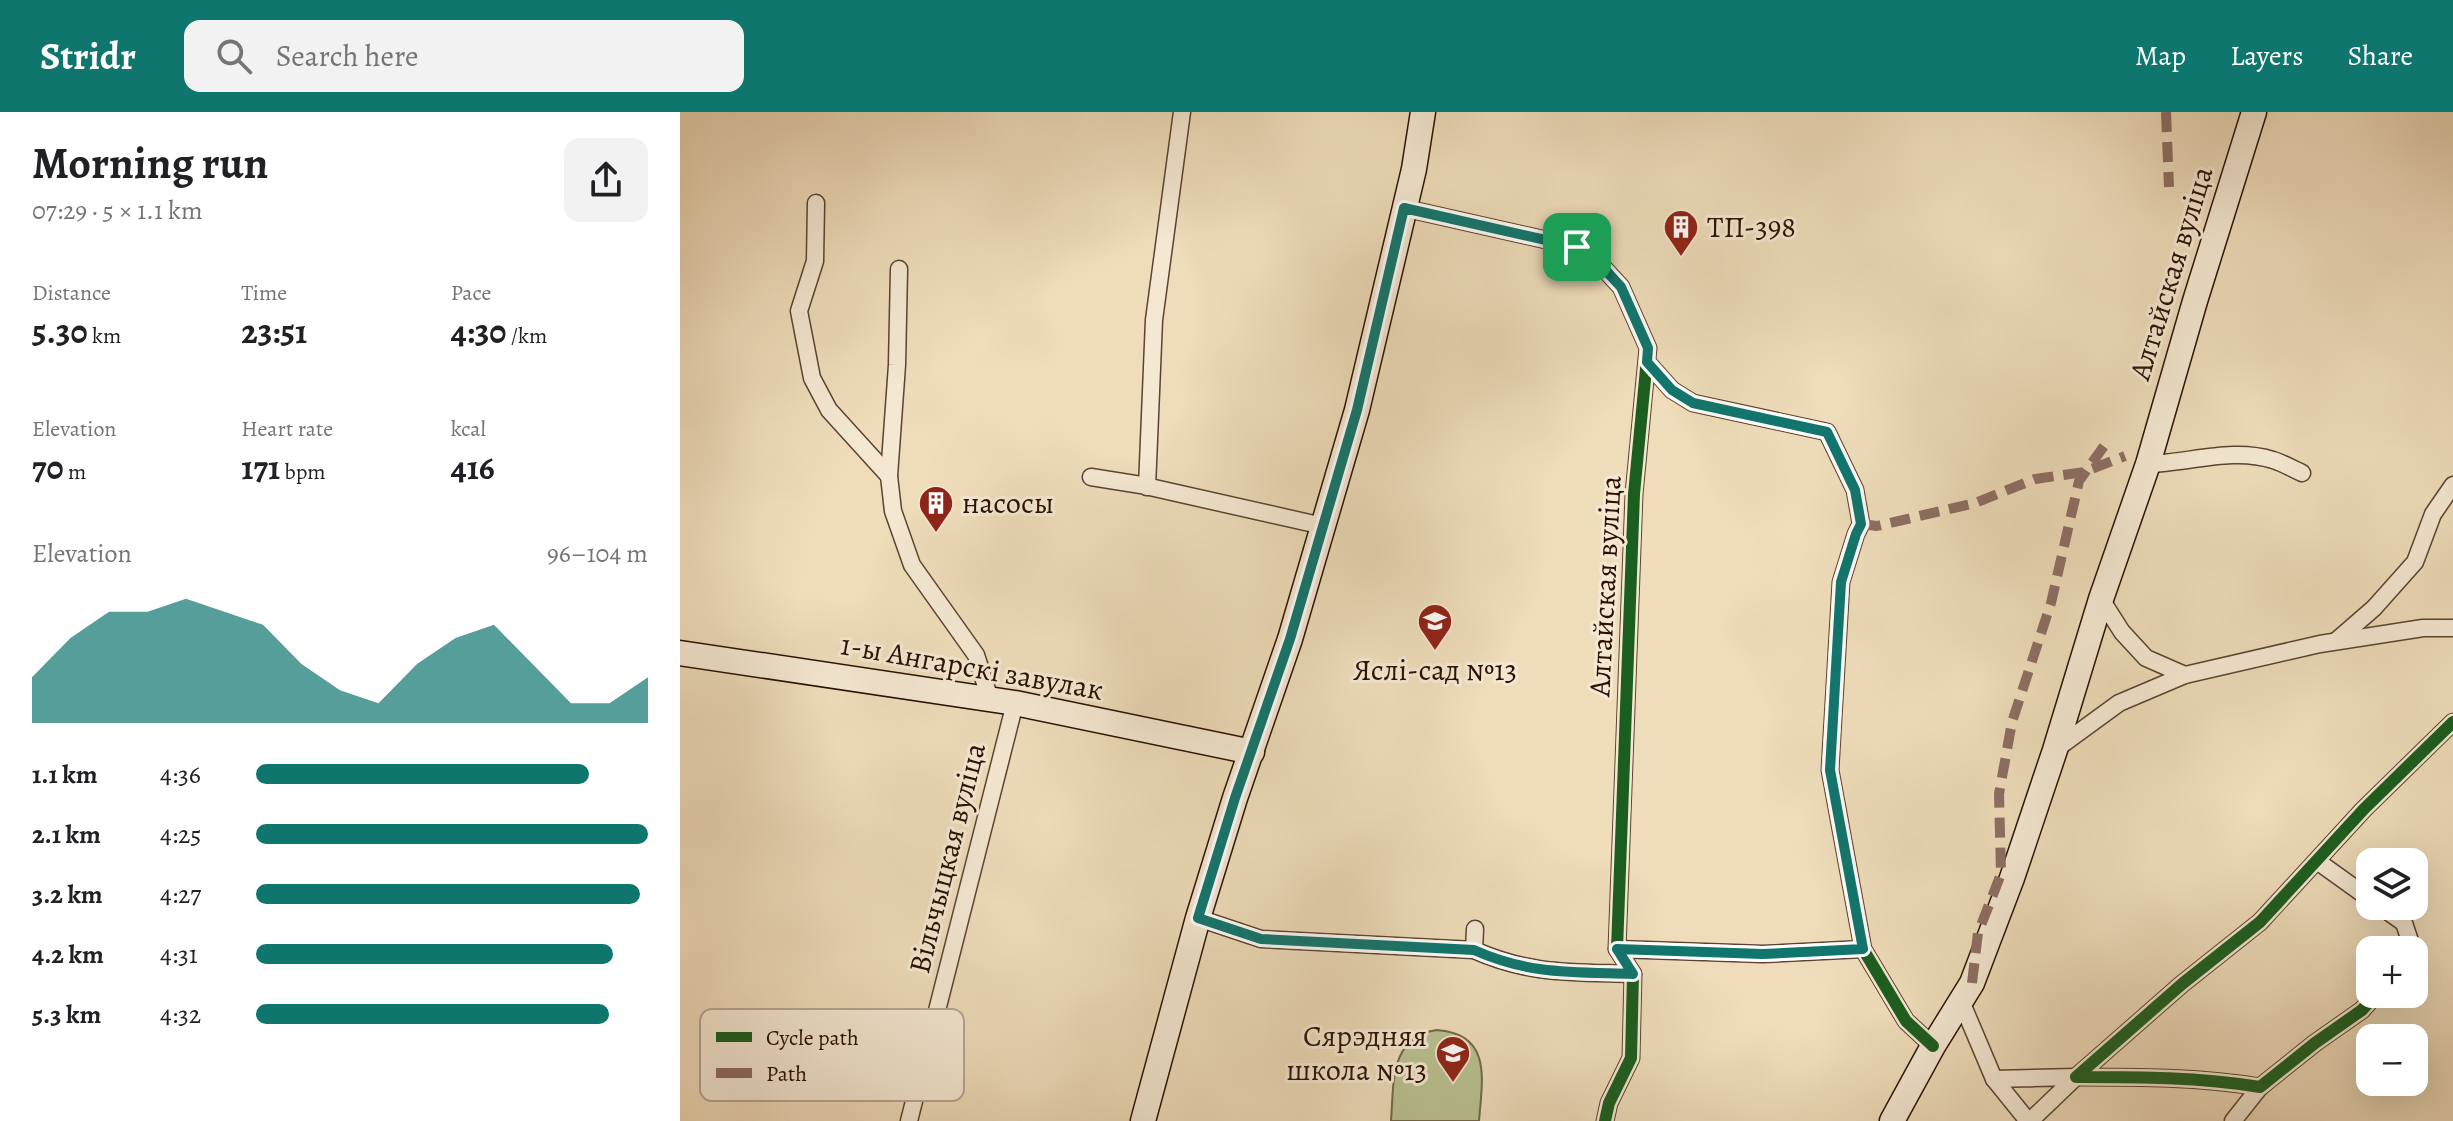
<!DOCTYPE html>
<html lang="en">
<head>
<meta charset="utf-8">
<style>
	:root { --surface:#fff; --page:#f2f2f2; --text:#202124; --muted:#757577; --accent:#0f766e }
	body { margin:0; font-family:Alegreya,serif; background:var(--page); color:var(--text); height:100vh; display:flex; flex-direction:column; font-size:30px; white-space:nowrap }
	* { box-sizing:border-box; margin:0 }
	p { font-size:26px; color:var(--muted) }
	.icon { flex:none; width:44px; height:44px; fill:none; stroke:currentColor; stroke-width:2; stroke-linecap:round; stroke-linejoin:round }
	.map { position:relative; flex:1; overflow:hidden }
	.sheet { display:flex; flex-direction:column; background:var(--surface); width:680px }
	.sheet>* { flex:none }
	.tools { position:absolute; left:1676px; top:736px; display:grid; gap:16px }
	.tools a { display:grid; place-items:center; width:72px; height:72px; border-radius:16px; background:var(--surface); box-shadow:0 8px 32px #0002; font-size:40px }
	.pin { position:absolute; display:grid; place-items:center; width:68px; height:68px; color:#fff; margin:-34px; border-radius:16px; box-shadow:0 4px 12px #0006 }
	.round { display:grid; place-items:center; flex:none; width:84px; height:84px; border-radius:16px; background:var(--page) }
	.headline { display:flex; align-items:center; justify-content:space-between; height:136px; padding:0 32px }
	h1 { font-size:44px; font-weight:700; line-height:60px }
	.figures { display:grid; grid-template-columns:repeat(3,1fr); gap:12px; height:136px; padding:8px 32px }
	.figures div { display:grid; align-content:center }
	.figures b { font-size:34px; font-weight:700 }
	.figures small { font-size:22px; font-weight:400 }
	.figures p { font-size:22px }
	.chart { height:224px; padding:16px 32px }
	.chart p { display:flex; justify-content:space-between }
	.chart svg { width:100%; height:144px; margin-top:8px; fill:var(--accent); opacity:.7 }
	ul { padding:0 32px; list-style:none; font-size:26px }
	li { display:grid; grid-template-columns:128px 96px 1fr; align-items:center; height:60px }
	li i { height:20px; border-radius:10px; background:var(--accent) }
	header { display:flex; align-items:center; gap:48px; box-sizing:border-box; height:112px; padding:0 40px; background:var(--accent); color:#fff }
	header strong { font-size:38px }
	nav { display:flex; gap:44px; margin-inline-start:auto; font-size:28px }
	.search { width:560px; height:72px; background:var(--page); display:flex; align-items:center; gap:20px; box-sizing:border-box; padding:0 28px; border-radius:16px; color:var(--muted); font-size:30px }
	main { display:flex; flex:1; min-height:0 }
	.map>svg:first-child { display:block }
	.green { fill:#b8c090; stroke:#726849; stroke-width:2 }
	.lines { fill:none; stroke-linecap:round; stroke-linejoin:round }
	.street-casing { stroke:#5c4330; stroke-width:19 }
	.secondary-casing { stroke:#2b1002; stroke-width:27 }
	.street { stroke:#f4e8d2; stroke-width:16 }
	.secondary { stroke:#f4e8d2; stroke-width:24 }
	.quiet { stroke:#8d6e63; stroke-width:10; stroke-dasharray:20 10; stroke-linecap:butt }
	.cycleway-casing { stroke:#f4e8d2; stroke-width:17 }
	.cycleway { stroke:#1b5e20; stroke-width:12 }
	.route-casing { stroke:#fff; stroke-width:16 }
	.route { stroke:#0f766e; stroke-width:10 }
	.labels { text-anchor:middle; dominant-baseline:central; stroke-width:6; stroke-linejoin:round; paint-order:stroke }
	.poi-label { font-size:30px; fill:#2b1002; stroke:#f4e8d2; text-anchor:start }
	.street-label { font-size:30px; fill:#2b1002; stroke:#f4e8d2 }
	.key { fill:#f4e8d2; stroke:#b8a794; stroke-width:2 }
	.key-label { font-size:22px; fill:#2b1002 }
</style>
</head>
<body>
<header>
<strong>Stridr</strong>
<div class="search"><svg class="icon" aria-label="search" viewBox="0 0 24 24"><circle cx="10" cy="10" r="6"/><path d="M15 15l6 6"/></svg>Search here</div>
<nav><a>Map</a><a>Layers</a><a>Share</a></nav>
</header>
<main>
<section class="sheet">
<div class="headline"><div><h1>Morning run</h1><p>07:29 · 5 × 1.1 km</p></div><a class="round"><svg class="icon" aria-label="share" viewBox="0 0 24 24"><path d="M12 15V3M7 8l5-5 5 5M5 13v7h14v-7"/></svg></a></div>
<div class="figures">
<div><p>Distance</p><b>5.30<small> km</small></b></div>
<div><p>Time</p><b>23:51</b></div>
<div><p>Pace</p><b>4:30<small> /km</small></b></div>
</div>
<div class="figures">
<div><p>Elevation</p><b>70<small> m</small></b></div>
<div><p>Heart rate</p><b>171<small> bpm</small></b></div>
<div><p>kcal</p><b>416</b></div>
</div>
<div class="chart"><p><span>Elevation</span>96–104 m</p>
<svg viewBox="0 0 160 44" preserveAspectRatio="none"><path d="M0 44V30L10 18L20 10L30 10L40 6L50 10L60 14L70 26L80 34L90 38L100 26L110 18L120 14L130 26L140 38L150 38L160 30V44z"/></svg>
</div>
<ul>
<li><b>1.1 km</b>4:36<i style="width:85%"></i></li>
<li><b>2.1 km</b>4:25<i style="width:100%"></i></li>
<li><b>3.2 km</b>4:27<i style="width:98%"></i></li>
<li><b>4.2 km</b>4:31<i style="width:91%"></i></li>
<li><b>5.3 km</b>4:32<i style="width:90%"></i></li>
</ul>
</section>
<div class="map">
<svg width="1773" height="1009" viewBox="0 0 1773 1009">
	<rect width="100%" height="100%" fill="#eedcba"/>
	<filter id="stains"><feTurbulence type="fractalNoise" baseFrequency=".0025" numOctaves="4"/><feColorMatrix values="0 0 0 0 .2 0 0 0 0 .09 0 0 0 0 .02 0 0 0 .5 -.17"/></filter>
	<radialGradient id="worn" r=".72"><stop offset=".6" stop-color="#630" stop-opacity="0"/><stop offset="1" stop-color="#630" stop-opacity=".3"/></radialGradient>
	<!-- green -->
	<path class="green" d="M757,918C813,922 802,969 799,1009H711C714,971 709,925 757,918Z"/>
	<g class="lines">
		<!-- street casing -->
		<g class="street-casing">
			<g id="street">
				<path d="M136,91L135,149L119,199L132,266L149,298L209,364"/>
				<path d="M724,96L897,135L918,150L941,175L968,236L954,382L937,837L953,862L951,946L929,991L925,1009"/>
				<path d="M219,157L217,253L209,364L213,399L232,453L296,543L310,587"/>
				<path d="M967,250L992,278L1013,291L1147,320L1175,378L1181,412L1176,422L1161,470L1150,658L1183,837L1226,909L1253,934"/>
				<path d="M1468,352C1509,351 1553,335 1593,348C1603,351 1613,357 1622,361"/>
				<path d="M411,365L461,373L643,414"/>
				<path d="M467,375L474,208L502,0"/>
				<path d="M1421,487L1442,520L1466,546L1505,563"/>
				<path d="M1656,529L1694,496L1735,450L1753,402L1773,373"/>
				<path d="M1376,637L1439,591L1505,563L1640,532L1743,516H1773"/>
				<path d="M1637,749L1690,787"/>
				<path d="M1700,794L1724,811L1731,832L1727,838"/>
				<path d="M518,806L581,827L794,838C850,863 893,860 953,862"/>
				<path d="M937,837L1083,842L1183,837"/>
				<path d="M794,838L795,817"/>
				<path d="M1696,882L1682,898L1635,931L1580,975C1519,965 1458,965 1396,965L1502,872L1580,810L1684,697L1773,610"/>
				<path d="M1281,889L1314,967L1348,1009"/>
				<path d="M1314,967L1396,965L1350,1009"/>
				<path d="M229,1009L335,591"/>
				<path d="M1553,1009L1580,975"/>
			</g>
		</g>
		<!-- secondary casing -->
		<g class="secondary-casing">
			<g id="secondary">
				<path d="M0,541L335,591L572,640"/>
				<path d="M463,1009L518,806L555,686L610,527L677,298L734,57L743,0"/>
				<path d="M1212,1009L1253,934L1292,871L1332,766L1375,638L1421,487L1468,352L1515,189L1574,0"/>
			</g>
		</g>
		<!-- street -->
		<use href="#street" class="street"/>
		<!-- secondary -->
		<use href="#secondary" class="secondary"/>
		<!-- quiet -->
		<g class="quiet">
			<path d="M1486,0L1489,75"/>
			<path d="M1181,412L1197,414L1295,391L1355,367L1404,360L1445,344"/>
			<path d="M1292,871L1298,821L1321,762L1319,682L1332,610L1371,491L1399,369L1429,327"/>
		</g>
		<!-- cycleway casing -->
		<g class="cycleway-casing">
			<g id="cycleway">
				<path d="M724,96L897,135L918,150L941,175L968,236L954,382L937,837L953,862L951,946L929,991L925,1009"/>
				<path d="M967,250L992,278L1013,291L1147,320L1175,378L1181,412L1176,422L1161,470L1150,658L1183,837L1226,909L1253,934"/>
				<path d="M1696,882L1682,898L1635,931L1580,975C1519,965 1458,965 1396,965L1502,872L1580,810L1684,697L1773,610"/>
			</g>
		</g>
		<!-- cycleway -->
		<use href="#cycleway" class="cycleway"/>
	</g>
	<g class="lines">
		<!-- route casing -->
		<g class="route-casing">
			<path id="route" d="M724,96L897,135L918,150L941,175L968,236L967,250L992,278L1013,291L1147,320L1175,378L1181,412L1176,422L1161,470L1150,658L1183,837L1083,842L937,837L953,862C893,860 850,863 794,838L581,827L518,806L555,686L610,527L677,298Z"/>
		</g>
		<!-- route -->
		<use href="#route" class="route"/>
	</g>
	<!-- icons -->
	<defs>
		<g id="building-pin" transform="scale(1.8)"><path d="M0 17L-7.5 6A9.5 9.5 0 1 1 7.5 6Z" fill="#8f2418" stroke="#f4e8d2"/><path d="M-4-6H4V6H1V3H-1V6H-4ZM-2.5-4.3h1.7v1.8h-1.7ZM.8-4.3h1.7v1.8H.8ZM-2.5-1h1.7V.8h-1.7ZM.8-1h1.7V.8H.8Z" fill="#fff"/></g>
		<g id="school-pin" transform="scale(1.8)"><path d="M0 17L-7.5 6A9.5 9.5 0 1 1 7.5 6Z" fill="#8f2418" stroke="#f4e8d2"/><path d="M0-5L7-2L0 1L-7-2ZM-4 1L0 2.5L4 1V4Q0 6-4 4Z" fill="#fff"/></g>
	</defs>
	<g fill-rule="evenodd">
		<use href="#building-pin" x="1001" y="115"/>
		<use href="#building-pin" x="256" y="391"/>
		<use href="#school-pin" x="755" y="509"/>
		<use href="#school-pin" x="773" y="941"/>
	</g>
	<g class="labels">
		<!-- poi labels -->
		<g class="poi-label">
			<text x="1027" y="115">ТП-398</text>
			<text x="282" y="391">насосы</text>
			<text x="755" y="558" text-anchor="middle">Яслі-сад №13</text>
			<text x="747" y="924" text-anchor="end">Сярэдняя<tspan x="747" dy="34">школа №13</tspan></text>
		</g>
		<!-- street labels -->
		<g class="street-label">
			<text transform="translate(1491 161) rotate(-73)">Алтайская вуліца</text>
			<text transform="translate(925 474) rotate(-87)">Алтайская вуліца</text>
			<text transform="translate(292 555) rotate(10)">1-ы Ангарскі завулак</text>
			<text transform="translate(267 746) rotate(-76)">Вільчыцкая вуліца</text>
		</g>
	</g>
	<!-- legend -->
	<rect x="20" y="897" width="264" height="92" rx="12" class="key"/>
	<rect x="36" y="920" width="36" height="10" fill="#1b5e20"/>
	<rect x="36" y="956" width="36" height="10" fill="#8d6e63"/>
	<g class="key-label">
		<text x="86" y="933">Cycle path</text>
		<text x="86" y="969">Path</text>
	</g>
	<rect width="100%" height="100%" filter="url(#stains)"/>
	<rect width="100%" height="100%" fill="url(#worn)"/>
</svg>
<div class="tools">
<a><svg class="icon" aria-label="layers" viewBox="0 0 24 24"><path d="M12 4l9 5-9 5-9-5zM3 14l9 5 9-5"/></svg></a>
<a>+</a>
<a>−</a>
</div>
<div class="pin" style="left:897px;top:135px;background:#1e9e55"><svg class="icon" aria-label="arrive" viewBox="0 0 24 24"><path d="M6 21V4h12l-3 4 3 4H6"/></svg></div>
</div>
</main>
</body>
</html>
